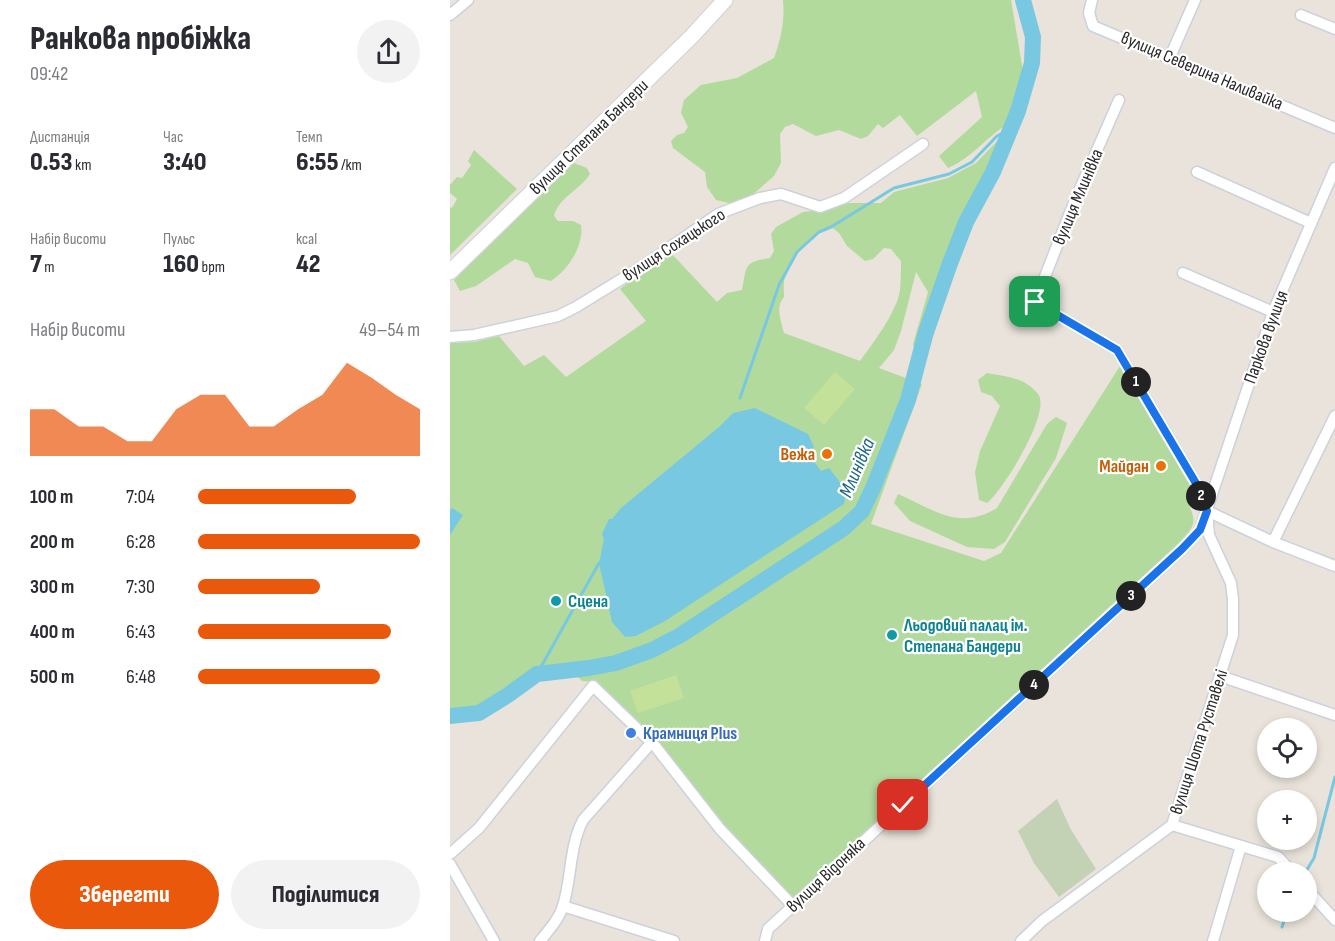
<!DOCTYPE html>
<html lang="uk">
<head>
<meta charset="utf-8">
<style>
	:root { --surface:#fff; --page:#f2f2f3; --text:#2b2b33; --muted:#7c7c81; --accent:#ea580c }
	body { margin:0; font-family:"Sofia Sans Condensed",sans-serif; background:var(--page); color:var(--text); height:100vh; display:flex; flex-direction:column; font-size:22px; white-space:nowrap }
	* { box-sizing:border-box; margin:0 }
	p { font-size:20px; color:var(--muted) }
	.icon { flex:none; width:33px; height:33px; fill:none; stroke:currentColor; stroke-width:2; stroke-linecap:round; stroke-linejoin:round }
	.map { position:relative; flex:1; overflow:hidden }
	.panel { display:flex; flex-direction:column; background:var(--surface); width:450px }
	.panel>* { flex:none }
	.controls { position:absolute; left:807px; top:718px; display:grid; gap:12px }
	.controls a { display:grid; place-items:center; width:60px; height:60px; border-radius:50%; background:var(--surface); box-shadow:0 3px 9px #0003; font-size:30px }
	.pin { position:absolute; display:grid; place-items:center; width:51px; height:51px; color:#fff; margin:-26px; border-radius:12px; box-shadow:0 3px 9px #0006 }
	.km { position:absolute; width:30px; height:30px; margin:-15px; border-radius:50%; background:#222; color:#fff; font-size:16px; line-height:30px; text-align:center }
	.round { display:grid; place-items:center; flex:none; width:63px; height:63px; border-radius:32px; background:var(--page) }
	.overview { display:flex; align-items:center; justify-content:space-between; height:102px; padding:0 30px }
	h1 { font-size:33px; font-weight:800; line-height:45px }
	.stats { display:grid; grid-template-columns:repeat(3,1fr); gap:9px; height:102px; padding:6px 30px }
	.stats div { display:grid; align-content:center }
	.stats b { font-size:26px; font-weight:800 }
	.stats small { font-size:16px; font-weight:400 }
	.stats p { font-size:16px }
	.chart { height:168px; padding:12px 30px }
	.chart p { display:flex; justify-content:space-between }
	.chart svg { width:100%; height:108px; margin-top:6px; fill:var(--accent); opacity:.7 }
	.cta { display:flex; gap:12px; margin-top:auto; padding:12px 30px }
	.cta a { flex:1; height:69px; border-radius:36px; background:var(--accent); color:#fff; font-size:24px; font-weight:800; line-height:69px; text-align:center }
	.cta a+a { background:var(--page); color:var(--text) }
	ul { padding:0 30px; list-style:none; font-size:20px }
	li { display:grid; grid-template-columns:96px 72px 1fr; align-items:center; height:45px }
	li i { height:15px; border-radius:8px; background:var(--accent) }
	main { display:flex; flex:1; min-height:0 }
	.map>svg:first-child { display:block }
	.green { fill:#b3da9d; fill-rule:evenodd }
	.cemetery { fill:#c3d1b4 }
	.pitch { fill:#c4e199 }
	.water { fill:#78c8e1 }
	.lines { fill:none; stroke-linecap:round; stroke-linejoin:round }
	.stream { stroke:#78c8e1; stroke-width:3 }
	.river { stroke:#78c8e1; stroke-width:16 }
	.minor-casing { stroke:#cdd1db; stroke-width:13 }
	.secondary-casing { stroke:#cdd1db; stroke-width:17 }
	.minor { stroke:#fff; stroke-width:10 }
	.secondary { stroke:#fff; stroke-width:15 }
	.route-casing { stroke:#fff; stroke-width:12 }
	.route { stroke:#1a73e8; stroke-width:8 }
	.food-dot { fill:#e8710a; stroke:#fff; stroke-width:2 }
	.culture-dot { fill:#0f9aa8; stroke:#fff; stroke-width:2 }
	.shop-dot { fill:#3f7fe0; stroke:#fff; stroke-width:2 }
	.labels { text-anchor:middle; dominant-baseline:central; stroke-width:4.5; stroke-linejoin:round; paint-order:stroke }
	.street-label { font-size:18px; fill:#282828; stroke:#fff }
	.food-label { font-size:18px; font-weight:bold; fill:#c56008; stroke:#fff; text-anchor:end }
	.culture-label { font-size:18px; font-weight:bold; fill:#0d838f; stroke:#fff; text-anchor:start }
	.shop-label { font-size:18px; font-weight:bold; fill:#366cbe; stroke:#fff; text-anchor:start }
	.water-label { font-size:20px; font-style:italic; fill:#1b6689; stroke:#fff }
</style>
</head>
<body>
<main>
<section class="panel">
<div class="overview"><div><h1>Ранкова пробіжка</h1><p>09:42</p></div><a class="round"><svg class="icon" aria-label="share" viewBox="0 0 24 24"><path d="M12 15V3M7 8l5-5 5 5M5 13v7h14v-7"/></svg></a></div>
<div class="stats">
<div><p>Дистанція</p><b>0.53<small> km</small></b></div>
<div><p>Час</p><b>3:40</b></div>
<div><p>Темп</p><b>6:55<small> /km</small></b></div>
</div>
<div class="stats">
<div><p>Набір висоти</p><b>7<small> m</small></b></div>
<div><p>Пульс</p><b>160<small> bpm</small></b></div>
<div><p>kcal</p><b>42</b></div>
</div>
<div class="chart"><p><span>Набір висоти</span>49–54 m</p>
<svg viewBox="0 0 160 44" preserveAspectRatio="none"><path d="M0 44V25L10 25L20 32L30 32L40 38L50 38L60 25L70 19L80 19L90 32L100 32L110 25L120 19L130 6L140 12L150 19L160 25V44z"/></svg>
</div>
<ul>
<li><b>100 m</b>7:04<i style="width:71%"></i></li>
<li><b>200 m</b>6:28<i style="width:100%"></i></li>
<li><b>300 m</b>7:30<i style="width:55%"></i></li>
<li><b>400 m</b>6:43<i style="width:87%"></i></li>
<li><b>500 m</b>6:48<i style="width:82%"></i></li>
</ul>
<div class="cta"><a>Зберегти</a><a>Поділитися</a></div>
</section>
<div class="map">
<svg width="885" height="941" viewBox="0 0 885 941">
	<rect width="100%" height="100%" fill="#e9e3db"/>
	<!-- green -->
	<g class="green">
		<path d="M333,0H561L573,71L558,124C536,137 522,158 498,168L489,156L532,117L526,91L467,136L450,115L433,128L428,124L418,136L411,139L389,130L366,136L343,124L335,127L330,134L331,163L324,176L299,198L283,204L266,200L257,187L255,172L223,148L221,141L227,135L234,133L238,127L231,113L234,100L251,85L287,78L324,58C331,38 335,21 333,0Z"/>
		<path d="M553,137L539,173L515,212L521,225L476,357L465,353L463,344L478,292L466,272L451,331L444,350L429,368L472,384L421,524L534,561L551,553L670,366L749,497L739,505C747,523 744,526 731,541L343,900L271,824L144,682L132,681L125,674L75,677L28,709L0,713V343L24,342L49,336L74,366L94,355L116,377L196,321L170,289L220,252L267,302L277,293L292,290C297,266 293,262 320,258L324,251L321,234L326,227L353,212L370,210L392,203H431L444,192L498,178L526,163L550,138ZM381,227L389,233L397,246L415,261L423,259L434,248L441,249L451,261C451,270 451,280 450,290C447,312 423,343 410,361L334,333C331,321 325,307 334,297C334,291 333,283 335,278C342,256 360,235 381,227Z"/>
		<path d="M24,150L67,189L0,255V207L2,208L7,199L0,193V185L7,177L12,178L21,165L18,161Z"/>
		<path d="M124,163L137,168L140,174C131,189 108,198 104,216L108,221H123L131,225C134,246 118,270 101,281L85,277L78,263L65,259L26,286L10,291L4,280Z"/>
		<path d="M537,373C557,377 575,377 588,394C602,412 553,490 537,503L529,500L525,472L530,451L550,406L542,396L531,392L528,380Z"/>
		<path d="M606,417L617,423L606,458L555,542L544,549L517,547L460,521L444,503L448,494C484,510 509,531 547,508L597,424Z"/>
	</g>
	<!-- cemetery -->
	<path class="cemetery" d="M607,799L620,828L646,869L609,897L584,863L568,831Z"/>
	<!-- pitch -->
	<g class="pitch">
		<path d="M385,372L405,389L374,425L354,408Z"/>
		<path d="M226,675L234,698L188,713L180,691Z"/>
	</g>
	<!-- water -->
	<g class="water">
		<path d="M305,408L358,434L364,447L358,453L371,471L379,468C388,480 398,488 394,504L215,621L186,636L175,637L162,622L149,563L154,539L152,534L159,519H162L171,508L269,427L283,413Z"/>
		<path d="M2,508L13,515L0,535V510Z"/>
	</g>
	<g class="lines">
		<!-- stream -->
		<g class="stream">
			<path d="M290,398L329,285L347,252L369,232L381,227L444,188L499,174L522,162L547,136L562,128"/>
			<path d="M87,674L149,563"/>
			<path d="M855,873L864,858L885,777"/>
			<path d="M832,927L837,912"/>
		</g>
		<!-- river -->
		<path class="river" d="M0,716L29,713L58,695L87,674L139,668L166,663L202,650L229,636L394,528L412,511L423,488L458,400L476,332L499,266L516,222L543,172L568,111L582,63L583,37L573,0"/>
		<!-- minor casing -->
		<g class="minor-casing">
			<g id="minor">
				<path d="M642,0L639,13L643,26L885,128"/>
				<path d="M0,15L18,0"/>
				<path d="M851,15L885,29"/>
				<path d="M720,57L745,0"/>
				<path d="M747,172L861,223"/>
				<path d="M733,273L823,312"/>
				<path d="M0,337L24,335L108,316L126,307L193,266L268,214L310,198L331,194L370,207L394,198L473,144"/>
				<path d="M757,511L823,542L885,566"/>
				<path d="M823,542L885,416"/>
				<path d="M770,676L885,715"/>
				<path d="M722,825L828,857L843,873"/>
				<path d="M0,854L29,828L143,686L205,746L270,829L343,906"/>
				<path d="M0,864L44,941"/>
				<path d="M856,888L885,920"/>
				<path d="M113,906L224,941"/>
				<path d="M90,941C99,930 109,919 113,906C122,877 119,847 133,820L202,742"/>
				<path d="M315,941L318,929L732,549L750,530L823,312L885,168"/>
				<path d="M571,941L592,921L722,825L783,635V599L781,583L759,535L757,511L747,485L667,350L585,302L625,200L669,100"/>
				<path d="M763,941L791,846"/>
			</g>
		</g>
		<!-- secondary casing -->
		<g class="secondary-casing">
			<path id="secondary" d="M0,272L242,36L275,0"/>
		</g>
		<!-- minor -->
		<use href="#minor" class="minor"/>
		<!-- secondary -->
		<use href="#secondary" class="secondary"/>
	</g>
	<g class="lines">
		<!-- route casing -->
		<g class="route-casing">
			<path id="route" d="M453,805L732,549L750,530L757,511L747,485L667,350L585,302"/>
		</g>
		<!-- route -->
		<use href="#route" class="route"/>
	</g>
	<!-- markers -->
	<g class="food-dot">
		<circle cx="377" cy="454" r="6"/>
		<circle cx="711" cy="466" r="6"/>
	</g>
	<g class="culture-dot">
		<circle cx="106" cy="601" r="6"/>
		<circle cx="442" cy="635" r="6"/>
	</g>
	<circle class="shop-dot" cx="181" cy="733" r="6"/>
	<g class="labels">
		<!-- street labels -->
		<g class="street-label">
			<text transform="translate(752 71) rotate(23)">вулиця Северина Наливайка</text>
			<text transform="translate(139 137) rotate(-44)">вулиця Степана Бандери</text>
			<text transform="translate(628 197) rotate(-67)">вулиця Млинівка</text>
			<text transform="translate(224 245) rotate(-33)">вулиця Сохацького</text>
			<text transform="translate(816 337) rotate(-70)">Паркова вулиця</text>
			<text transform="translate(749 742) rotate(-72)">вулиця Шота Руставелі</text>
			<text transform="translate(376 875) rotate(-43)">вулиця Відоняка</text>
		</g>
		<!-- food labels -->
		<g class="food-label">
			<text x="365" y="454">Вежа</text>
			<text x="699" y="466">Майдан</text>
		</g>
		<!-- culture labels -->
		<g class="culture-label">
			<text x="118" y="601">Сцена</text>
			<text x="454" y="625">Льодовий палац ім.<tspan x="454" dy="21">Степана Бандери</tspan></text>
		</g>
		<!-- shop labels -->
		<g class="shop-label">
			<text x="193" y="733">Крамниця Plus</text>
		</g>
		<!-- water labels -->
		<g class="water-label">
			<text transform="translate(407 468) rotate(-67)">Млинівка</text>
		</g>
	</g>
</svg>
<div class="controls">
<a><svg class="icon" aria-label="locate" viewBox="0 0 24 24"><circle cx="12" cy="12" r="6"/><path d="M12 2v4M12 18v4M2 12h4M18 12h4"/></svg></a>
<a>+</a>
<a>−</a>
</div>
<div class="pin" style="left:585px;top:302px;background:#1e9e55"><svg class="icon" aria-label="arrive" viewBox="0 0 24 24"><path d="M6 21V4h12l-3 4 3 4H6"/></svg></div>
<div class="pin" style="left:453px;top:805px;background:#d93025"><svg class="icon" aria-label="check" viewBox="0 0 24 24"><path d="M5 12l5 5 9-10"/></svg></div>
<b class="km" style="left:686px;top:382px">1</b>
<b class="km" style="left:751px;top:496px">2</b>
<b class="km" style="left:681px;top:596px">3</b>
<b class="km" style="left:584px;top:685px">4</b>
</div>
</main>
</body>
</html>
